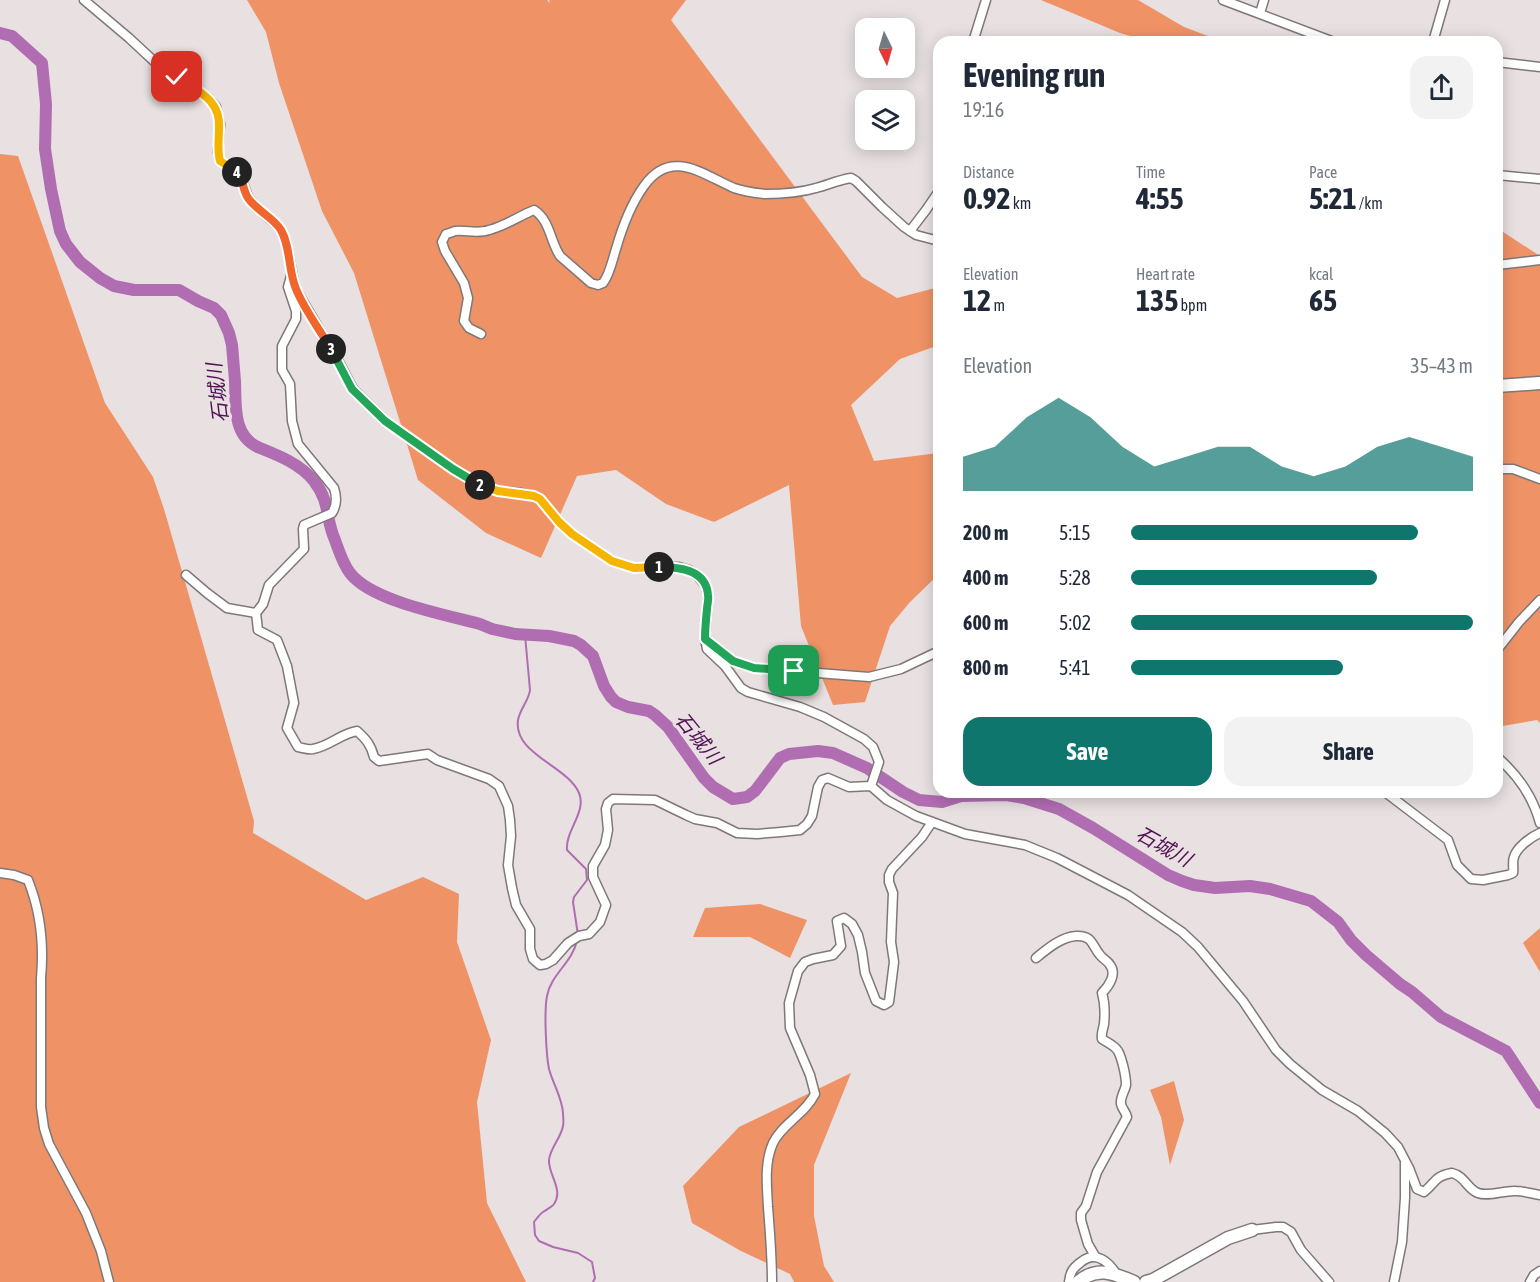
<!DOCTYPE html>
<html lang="en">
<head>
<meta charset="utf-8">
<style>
	:root { --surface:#fff; --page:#f2f2f3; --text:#1f2937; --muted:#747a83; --accent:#0f766e }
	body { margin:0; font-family:"Asap Condensed","Noto Sans JP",sans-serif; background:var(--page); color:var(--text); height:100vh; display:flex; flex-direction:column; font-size:22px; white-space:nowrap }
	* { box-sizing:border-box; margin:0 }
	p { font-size:20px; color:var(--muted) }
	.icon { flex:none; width:33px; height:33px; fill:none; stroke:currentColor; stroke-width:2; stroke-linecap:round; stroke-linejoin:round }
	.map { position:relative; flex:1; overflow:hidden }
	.panel { position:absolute; left:933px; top:36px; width:570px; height:762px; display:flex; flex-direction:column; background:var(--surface); border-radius:18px; box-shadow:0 3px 15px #0003 }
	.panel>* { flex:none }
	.needle { width:39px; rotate:175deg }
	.controls { position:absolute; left:855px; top:18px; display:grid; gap:12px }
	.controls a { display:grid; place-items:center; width:60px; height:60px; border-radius:12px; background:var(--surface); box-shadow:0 3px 15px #0003; font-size:30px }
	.pin { position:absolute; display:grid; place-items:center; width:51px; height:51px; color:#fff; margin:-26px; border-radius:12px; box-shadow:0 3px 9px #0006 }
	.km { position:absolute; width:30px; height:30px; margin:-15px; border-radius:50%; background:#222; color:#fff; font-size:16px; line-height:30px; text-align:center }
	.round { display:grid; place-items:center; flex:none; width:63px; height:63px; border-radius:18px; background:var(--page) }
	.head { display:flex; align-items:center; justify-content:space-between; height:102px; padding:0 30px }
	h1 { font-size:33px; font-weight:700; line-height:45px }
	.figures { display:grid; grid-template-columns:repeat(3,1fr); gap:9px; height:102px; padding:6px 30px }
	.figures div { display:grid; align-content:center }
	.figures b { font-size:30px; font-weight:700 }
	.figures small { font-size:16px; font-weight:400 }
	.figures p { font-size:16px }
	.chart { height:168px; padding:12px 30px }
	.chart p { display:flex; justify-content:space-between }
	.chart svg { width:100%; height:108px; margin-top:6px; fill:var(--accent); opacity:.7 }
	.cta { display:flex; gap:12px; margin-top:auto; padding:12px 30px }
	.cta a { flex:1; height:69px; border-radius:18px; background:var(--accent); color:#fff; font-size:24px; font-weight:700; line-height:69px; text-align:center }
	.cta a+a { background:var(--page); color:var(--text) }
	ul { padding:0 30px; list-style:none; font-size:20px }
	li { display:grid; grid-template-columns:96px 72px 1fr; align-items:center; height:45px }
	li i { height:15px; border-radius:8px; background:var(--accent) }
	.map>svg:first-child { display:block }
	.forest { fill:#ef9266 }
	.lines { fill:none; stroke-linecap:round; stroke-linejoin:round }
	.stream { stroke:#b16db2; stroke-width:2 }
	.river { stroke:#b16db2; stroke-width:12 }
	.street-casing { stroke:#7f7879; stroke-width:11 }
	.secondary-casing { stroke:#7f7879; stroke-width:15 }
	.street { stroke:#fff; stroke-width:8 }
	.secondary { stroke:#fff; stroke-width:12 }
	.split-1-casing { stroke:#fff; stroke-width:12 }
	.split-2-casing { stroke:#fff; stroke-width:12 }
	.split-3-casing { stroke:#fff; stroke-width:12 }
	.split-4-casing { stroke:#fff; stroke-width:12 }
	.split-5-casing { stroke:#fff; stroke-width:12 }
	.split-1 { stroke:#22a559; stroke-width:8 }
	.split-2 { stroke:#f5b400; stroke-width:8 }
	.split-3 { stroke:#22a559; stroke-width:8 }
	.split-4 { stroke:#f0652b; stroke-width:8 }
	.split-5 { stroke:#f5b400; stroke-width:8 }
	.labels { text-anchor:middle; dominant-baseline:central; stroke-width:6; stroke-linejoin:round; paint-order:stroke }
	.water-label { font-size:20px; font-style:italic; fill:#521254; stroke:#e8e0e1 }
</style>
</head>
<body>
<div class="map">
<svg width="1540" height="1282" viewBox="0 0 1540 1282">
	<rect width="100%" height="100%" fill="#e8e0e1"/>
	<!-- forest -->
	<g class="forest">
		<path d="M247,0H547L550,3L549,0H686L671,20L862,277L897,298L939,287V345L900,359L851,405L874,461L939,453V574L910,602L890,626L865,702L833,705L801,626L789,485L714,522L666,504L616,470L577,476L541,558L486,533L418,480L354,273L322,211L279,83L266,32Z"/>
		<path d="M1041,0H1138L1184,27L1224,42H1151L1120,33Z"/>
		<path d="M0,154L18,156L105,403L153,477L164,509L254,821L253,833L366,900L423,877L459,894L457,942L491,1040L477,1102L487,1203L526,1282H0Z"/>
		<path d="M1497,228L1540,256V723L1537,720L1497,727Z"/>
		<path d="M760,904L807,920L790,958L750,937H693L705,908Z"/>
		<path d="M1540,928V972L1523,943Z"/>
		<path d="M851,1073L814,1165V1216L824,1266L834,1282H794L790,1274L741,1251L692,1223L683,1186L739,1127Z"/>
		<path d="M1174,1081L1184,1120L1170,1165L1161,1117L1150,1090Z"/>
	</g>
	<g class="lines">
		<!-- stream -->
		<g class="stream">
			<path d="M525,635L530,690C529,700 520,709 518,720C513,754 568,766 579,793C587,812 565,831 567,850L586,869L587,880L574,897L573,902L578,935"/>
			<path d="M577,940C573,962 551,974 547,996C544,1011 546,1054 549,1069C553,1084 562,1097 563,1113C563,1117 564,1122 563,1126C561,1138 550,1148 549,1160C548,1174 564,1190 554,1204C552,1207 547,1209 543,1212C540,1214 537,1218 534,1222L535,1235L539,1241L553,1247L578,1253L592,1262L595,1278L593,1282"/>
		</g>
		<!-- river -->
		<path class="river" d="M0,33L12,36L42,63L46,104L45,149L51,189L60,231L66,244L80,262L100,278L114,286L134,290H179L198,301L214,308L221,315L229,333L232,345C233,357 234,369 235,381C236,405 232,437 260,448C280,456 300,464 314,481C331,503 325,518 335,540C339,551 343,564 350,573C371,601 446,615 480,624L492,629L515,634L549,636L574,641L581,645L593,656L604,686L611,697L616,702L628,707L649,711L655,715L668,727L704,778L713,787L733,799L747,797L755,791L780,758L789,754L818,751L833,753L867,768L903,792L919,800L942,802L961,796L1006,795L1024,798L1059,809L1093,828L1168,875L1182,881L1194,885L1215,888L1250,886L1270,889L1311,901L1338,922L1351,940L1366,955L1400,984L1412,992L1441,1017L1506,1051L1540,1103"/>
		<!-- street casing -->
		<g class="street-casing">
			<g id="street">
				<path d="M84,0L129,38L157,64L208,98L216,107L220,124L218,152L220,161L237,172L241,178L248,197L256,207L277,225L282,232L287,245L295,288L340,364L353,389L385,421L453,469L476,483L498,491L521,493L534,496L540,499L559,522L572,534L612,561L634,568L679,567L689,570L697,575L706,586L708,596L705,639L707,649L725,666L741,688L748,692L800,707L824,717L864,739L873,747L879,762L871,786"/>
				<path d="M1223,0L1334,42"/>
				<path d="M1260,13L1264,0"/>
				<path d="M973,42L986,0"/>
				<path d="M1433,42L1445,0"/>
				<path d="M1497,62L1540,67"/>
				<path d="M1497,175L1540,179"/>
				<path d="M910,231L926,210L939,191"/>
				<path d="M1497,265L1540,260"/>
				<path d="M481,334L469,328L464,321L468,298L464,283L445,251L442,242L446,234C447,234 455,231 455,231C467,230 478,234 489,230C505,226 519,216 534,210C550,220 550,241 560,256L591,283L598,285L603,283C610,274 612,261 616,249C622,228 631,204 644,186C671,148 702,174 734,188C742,191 756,193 765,194C782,194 799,193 816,188C828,185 838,180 851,178L856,181L882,207L904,227L916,235L939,241"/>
				<path d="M1497,469H1513L1540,479"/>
				<path d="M186,575L207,593L227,608L256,613L263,604L269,585L304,549L303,529L304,525L332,513C337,505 337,497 334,488L298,444L292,421L290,384L282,370V346L296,319V311L288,287L291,276"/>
				<path d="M256,613L258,630L277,640L287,666L294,703L287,728L298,747C303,748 309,750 313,749C330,746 340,734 357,731C366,739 371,745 374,757L379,761L428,754L437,760L489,779L499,786L508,806L510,820L511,836L508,865L512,888L516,905L530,929V949L533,959L540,965L546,964L553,960L568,943L579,936L589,934L600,922L606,905L593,877V866L605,845L608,830L606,809L608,803L613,799L655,800L686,815L695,819L717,823L737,833L757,834L781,832L800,830L807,824L812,816L818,787L822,780L828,778L849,787L871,786L887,800L916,816L965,834L1025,845L1057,858L1128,895L1182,932L1198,947L1243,1001L1276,1050L1290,1064L1322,1090L1358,1111L1385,1133L1398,1147L1409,1168L1417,1189L1424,1192C1436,1182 1435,1176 1452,1173C1465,1176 1467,1189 1478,1193C1489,1197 1504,1190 1516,1191C1524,1191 1532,1194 1540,1195"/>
				<path d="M705,639L733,661L754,668L869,677L901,669L939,651"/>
				<path d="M1497,650L1519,622L1540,600"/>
				<path d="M1497,757C1518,775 1533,797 1540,823"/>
				<path d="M1385,792L1448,840L1457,865L1471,879L1483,880L1508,875L1513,873C1514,868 1512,862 1514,857C1517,847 1531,837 1540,833"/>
				<path d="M0,873L14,875L28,880C40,910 44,945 41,978V1107L44,1128L49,1144L86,1213L101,1251L109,1282"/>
				<path d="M1036,958C1047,949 1061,937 1076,936C1093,935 1092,946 1100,955C1103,959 1108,961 1110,965C1117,974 1109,986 1102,993C1105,1003 1105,1014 1104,1024C1103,1030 1101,1033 1102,1039C1108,1043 1114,1045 1118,1051C1122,1059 1126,1075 1126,1085C1125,1091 1120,1097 1121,1104C1122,1109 1126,1112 1127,1117L1097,1172L1086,1206L1081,1213V1220L1088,1244L1095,1256"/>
				<path d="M1252,1230L1276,1227H1283L1291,1232L1301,1250L1329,1282"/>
				<path d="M772,1282C772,1257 770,1232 768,1207C767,1187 764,1163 773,1143C782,1124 805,1114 815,1094L810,1075L790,1028L789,1003L798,971L805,962L813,959L833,955L841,946L837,921L844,918L852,924L858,935L862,952L865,973L876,1001L884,1005L889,1002L894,962L891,942L893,893L889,882V875L892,869L922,837L932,822"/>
				<path d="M1069,1282C1070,1272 1073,1268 1081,1262C1096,1250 1109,1262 1117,1275"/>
				<path d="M1394,1282L1402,1242L1405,1198V1163"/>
				<path d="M1530,1282L1534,1275L1540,1271"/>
			</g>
		</g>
		<!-- secondary casing -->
		<g class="secondary-casing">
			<g id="secondary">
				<path d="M1497,386L1540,383"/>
				<path d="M1078,1282C1097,1266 1113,1273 1134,1282"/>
				<path d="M1146,1282L1153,1280L1228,1238L1252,1230"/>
			</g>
		</g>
		<!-- street -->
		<use href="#street" class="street"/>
		<!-- secondary -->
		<use href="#secondary" class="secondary"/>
	</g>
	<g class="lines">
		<!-- split-1 casing -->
		<g class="split-1-casing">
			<path id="split-1" d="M659,567C678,567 706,569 708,595C709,600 707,605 707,609C706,619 705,629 705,639L733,661L754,668L794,671"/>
		</g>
		<!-- split-2 casing -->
		<g class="split-2-casing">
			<path id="split-2" d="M480,485L498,491L534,496L540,499L559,522L572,534L612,561L634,568L659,567"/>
		</g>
		<!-- split-3 casing -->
		<g class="split-3-casing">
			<path id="split-3" d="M331,349L352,389L385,421L453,469L480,485"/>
		</g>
		<!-- split-4 casing -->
		<g class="split-4-casing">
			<path id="split-4" d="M237,172C243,180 243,190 248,198C257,211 273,217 281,230C291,248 288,270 296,289C304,309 320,330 331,349"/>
		</g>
		<!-- split-5 casing -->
		<g class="split-5-casing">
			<path id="split-5" d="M177,77C198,91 221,100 219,128C219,140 217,150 220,161L237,172"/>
		</g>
		<!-- split-1 -->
		<use href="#split-1" class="split-1"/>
		<!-- split-2 -->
		<use href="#split-2" class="split-2"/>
		<!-- split-3 -->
		<use href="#split-3" class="split-3"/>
		<!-- split-4 -->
		<use href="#split-4" class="split-4"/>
		<!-- split-5 -->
		<use href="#split-5" class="split-5"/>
	</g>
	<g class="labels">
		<!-- water labels -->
		<g class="water-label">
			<text transform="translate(217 393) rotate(-97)">石城川</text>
			<text transform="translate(699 738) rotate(51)">石城川</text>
			<text transform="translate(1164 846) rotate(29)">石城川</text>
		</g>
	</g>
</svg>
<div class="controls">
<a><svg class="needle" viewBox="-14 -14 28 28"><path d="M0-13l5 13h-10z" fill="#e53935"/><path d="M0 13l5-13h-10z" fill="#747a83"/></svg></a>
<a><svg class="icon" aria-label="layers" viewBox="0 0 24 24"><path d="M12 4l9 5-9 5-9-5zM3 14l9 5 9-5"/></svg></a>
</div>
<div class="pin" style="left:794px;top:671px;background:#1e9e55"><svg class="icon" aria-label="arrive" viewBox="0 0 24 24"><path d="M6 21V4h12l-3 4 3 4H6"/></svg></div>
<div class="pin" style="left:177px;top:77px;background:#d93025"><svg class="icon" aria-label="check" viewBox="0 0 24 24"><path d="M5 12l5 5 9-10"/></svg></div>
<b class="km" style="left:659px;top:567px">1</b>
<b class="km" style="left:480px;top:485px">2</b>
<b class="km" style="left:331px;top:349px">3</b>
<b class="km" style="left:237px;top:172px">4</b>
<section class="panel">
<div class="head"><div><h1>Evening run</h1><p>19:16</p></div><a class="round"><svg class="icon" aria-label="share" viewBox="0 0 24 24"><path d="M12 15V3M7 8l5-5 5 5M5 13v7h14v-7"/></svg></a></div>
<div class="figures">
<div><p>Distance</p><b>0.92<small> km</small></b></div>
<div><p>Time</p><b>4:55</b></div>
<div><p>Pace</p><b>5:21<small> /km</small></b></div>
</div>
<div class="figures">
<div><p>Elevation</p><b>12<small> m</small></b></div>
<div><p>Heart rate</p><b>135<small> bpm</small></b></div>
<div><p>kcal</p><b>65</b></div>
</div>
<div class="chart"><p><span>Elevation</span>35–43 m</p>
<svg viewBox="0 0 160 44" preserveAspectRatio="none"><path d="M0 44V30L10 26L20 14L30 6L40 14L50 26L60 34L70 30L80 26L90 26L100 34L110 38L120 34L130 26L140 22L150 26L160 30V44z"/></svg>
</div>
<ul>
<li><b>200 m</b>5:15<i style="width:84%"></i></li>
<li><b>400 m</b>5:28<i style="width:72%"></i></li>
<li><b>600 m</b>5:02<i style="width:100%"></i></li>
<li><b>800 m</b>5:41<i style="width:62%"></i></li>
</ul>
<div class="cta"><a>Save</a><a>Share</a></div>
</section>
</div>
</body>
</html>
